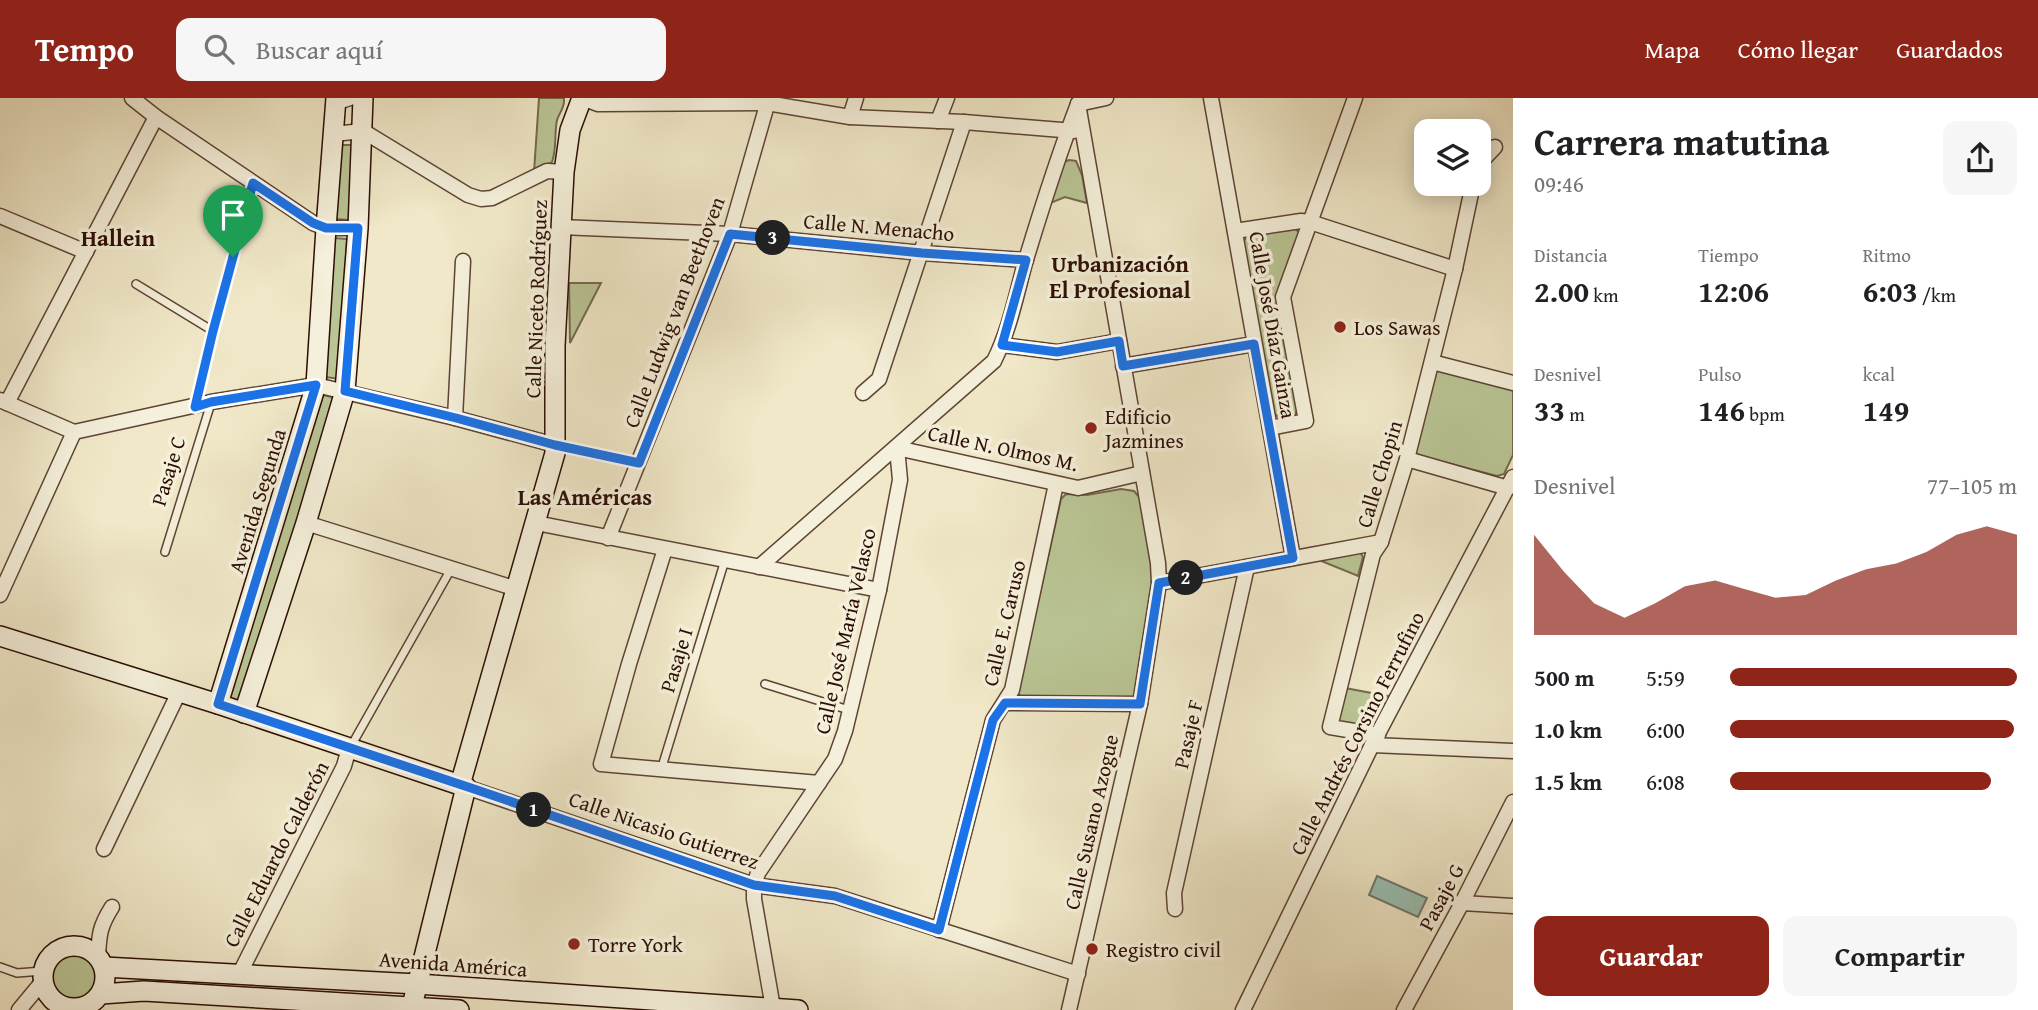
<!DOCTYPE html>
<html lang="es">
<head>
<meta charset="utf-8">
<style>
	:root { --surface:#fff; --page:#f6f6f6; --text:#202124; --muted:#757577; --accent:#8f2418 }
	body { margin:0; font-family:"Gentium Book Plus",serif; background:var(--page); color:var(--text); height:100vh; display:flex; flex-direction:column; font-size:26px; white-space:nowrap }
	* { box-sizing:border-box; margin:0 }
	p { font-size:23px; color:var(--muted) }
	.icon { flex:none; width:38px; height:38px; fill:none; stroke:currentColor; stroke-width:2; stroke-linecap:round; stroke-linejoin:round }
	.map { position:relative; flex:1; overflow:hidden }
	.details { display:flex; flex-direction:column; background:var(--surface); width:525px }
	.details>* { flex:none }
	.buttons { position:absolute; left:1414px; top:21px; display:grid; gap:14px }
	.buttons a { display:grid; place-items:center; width:77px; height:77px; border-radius:14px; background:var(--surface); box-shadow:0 4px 18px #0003; font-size:35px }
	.pin { position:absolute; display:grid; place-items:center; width:60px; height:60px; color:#fff; margin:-72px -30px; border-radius:50% 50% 50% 0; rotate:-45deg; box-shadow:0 0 7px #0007 }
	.pin .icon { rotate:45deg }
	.km { position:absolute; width:35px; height:35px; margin:-18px; border-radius:50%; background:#222; color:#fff; font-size:19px; line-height:35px; text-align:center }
	.round { display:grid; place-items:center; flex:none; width:74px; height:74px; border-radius:14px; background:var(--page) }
	.head { display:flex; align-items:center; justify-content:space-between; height:119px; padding:0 21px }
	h1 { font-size:38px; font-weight:800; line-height:52px }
	.metrics { display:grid; grid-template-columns:repeat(3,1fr); gap:10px; height:119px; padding:7px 21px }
	.metrics div { display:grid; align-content:center }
	.metrics b { font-size:30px; font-weight:800 }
	.metrics small { font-size:19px; font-weight:400 }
	.metrics p { font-size:19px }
	.chart { height:196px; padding:14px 21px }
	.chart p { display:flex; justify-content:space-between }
	.chart svg { width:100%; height:126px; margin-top:7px; fill:var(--accent); opacity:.7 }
	.action { display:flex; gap:14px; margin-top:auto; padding:14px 21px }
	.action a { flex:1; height:80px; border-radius:14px; background:var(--accent); color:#fff; font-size:28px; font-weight:800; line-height:80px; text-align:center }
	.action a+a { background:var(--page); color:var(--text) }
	ul { padding:0 21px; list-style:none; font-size:23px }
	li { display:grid; grid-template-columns:112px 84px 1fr; align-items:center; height:52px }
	li i { height:18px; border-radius:9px; background:var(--accent) }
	header { display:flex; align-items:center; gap:42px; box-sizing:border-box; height:98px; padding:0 35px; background:var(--accent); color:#fff }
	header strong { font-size:33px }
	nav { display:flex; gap:38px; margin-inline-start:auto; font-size:24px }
	.search { width:490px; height:63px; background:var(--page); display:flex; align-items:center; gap:18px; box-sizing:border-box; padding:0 24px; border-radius:14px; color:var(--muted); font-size:26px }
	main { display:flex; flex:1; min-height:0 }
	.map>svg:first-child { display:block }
	.green { fill:#bac595; stroke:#736a4c; stroke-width:2 }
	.water { fill:#9ac0b3; stroke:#6e796d; stroke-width:2 }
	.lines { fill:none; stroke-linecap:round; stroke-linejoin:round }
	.lane-casing { stroke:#5d4434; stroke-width:10 }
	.street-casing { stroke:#5d4434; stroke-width:17 }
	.secondary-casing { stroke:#2c0e03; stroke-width:22 }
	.lane { stroke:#f5f0db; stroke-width:7 }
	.street { stroke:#f5f0db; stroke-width:14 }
	.secondary { stroke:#f5f0db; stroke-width:19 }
	.route-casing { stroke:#fff; stroke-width:14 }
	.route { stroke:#1a73e8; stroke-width:9 }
	.poi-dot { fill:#8f2418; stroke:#f5f0db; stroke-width:2.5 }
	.labels { text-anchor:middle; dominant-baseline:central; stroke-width:7; stroke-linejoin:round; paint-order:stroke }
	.street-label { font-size:21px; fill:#2c0e03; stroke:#f5f0db }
	.poi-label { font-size:21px; fill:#2c0e03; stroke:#f5f0db; text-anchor:start }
	.neighbourhood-label { font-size:23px; font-weight:bold; fill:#2c0e03; stroke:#f5f0db }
</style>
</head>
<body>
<header>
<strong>Tempo</strong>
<div class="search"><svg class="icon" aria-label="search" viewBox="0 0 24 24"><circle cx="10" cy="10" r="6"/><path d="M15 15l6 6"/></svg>Buscar aquí</div>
<nav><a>Mapa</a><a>Cómo llegar</a><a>Guardados</a></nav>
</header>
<main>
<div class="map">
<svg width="1513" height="912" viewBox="0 0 1513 912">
	<rect width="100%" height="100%" fill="#f0e8c8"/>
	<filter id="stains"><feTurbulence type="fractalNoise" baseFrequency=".00286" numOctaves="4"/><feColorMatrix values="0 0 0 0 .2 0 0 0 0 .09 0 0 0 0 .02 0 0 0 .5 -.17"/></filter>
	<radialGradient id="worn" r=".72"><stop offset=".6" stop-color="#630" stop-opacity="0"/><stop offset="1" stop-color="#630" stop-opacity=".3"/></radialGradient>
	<!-- green -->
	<g class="green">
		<path d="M539,0H564C565,10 560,13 557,22C554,36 557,51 552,64L534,74Z"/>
		<path d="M339,47H353L349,122L335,121Z"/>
		<path d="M1069,62L1076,63L1082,77L1087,105L1065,99L1048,106L1064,64Z"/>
		<path d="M1294,130L1300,135L1277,202L1298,311L1293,320L1281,322L1274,315L1242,145L1248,138Z"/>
		<path d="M334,140L347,141L340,281L325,279Z"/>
		<path d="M569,185H601L570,245Z"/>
		<path d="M1438,271L1513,289V357L1504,376L1497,378L1421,358L1415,355L1433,274Z"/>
		<path d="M323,297L336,300L240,605L228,601Z"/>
		<path d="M1121,391L1134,393L1140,400L1152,465L1154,499L1135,597L1132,600L1021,598L1018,596L1019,589L1061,401L1066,396L1087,397Z"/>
		<path d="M1360,454L1363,459L1358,478L1319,462Z"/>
		<path d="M1345,590L1393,599L1375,628L1341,626L1337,623Z"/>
		<circle cx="73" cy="878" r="25"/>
	</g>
	<!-- water -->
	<path class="water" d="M1377,778L1427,800L1418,819L1369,797Z"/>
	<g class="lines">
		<!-- lane casing -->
		<g class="lane-casing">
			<g id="lane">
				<path d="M136,186L213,233"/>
				<path d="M195,309L213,233L253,85"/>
				<path d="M558,348L639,364"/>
				<path d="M165,454L211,305"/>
				<path d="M765,586L849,612"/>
				<path d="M350,650L451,471"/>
				<path d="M661,672L725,462"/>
				<path d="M0,869L17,875L43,873"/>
			</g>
		</g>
		<!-- street casing -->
		<g class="street-casing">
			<g id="street">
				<path d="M132,0L156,19L313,125L326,130H358"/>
				<path d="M582,0L598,6L767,5L850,19L964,24L1074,33"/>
				<path d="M1211,0L1293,460"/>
				<path d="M336,2H344L350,0"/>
				<path d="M1078,6L1106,0"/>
				<path d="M850,19L856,0"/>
				<path d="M938,23L947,0"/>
				<path d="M333,36L363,33L468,97L481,101L492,100L547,73L564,74"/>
				<path d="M1479,66L1495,49"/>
				<path d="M0,118L86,154"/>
				<path d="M560,129L730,136L922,155L1026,162"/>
				<path d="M1235,133L1301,123L1310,124L1455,171"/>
				<path d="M1002,247L1057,254L1119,243"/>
				<path d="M1432,264L1513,285"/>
				<path d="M1123,268L1254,246"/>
				<path d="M863,295L879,281L964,24"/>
				<path d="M0,302L74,334L211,304L316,287L455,320L555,347"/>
				<path d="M7,305L156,19"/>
				<path d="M455,320L463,163"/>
				<path d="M1270,330L1306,323L1283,199L1355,0"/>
				<path d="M897,350L1078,390L1142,375"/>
				<path d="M1407,361L1508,390"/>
				<path d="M306,425L517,491"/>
				<path d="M536,425L879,492"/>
				<path d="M608,440L730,136L769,0"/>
				<path d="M665,451L629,566L601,666L819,685"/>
				<path d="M759,469L994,263C1009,233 1016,198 1025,165C1041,112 1058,58 1078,6"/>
				<path d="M1159,485L1381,444"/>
				<path d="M0,497L74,334"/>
				<path d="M1005,605L1140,606"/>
				<path d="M1378,637L1330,629L1373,456L1381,444L1407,361L1455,171L1473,86"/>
				<path d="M1372,647L1513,653"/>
				<path d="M466,689L754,787L835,798L1078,876"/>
				<path d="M104,751L179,594"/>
				<path d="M1462,805L1513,808"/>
				<path d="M1175,811L1174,795L1247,469"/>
				<path d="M939,832L993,622L1012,592L1056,386"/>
				<path d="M98,859C99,836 100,828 112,809"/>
				<path d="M240,875L344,668L349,650"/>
				<path d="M773,910L754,801V787L758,775L835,661L845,633L879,492L900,382L897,350"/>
				<path d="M19,912L43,883"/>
				<path d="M67,912L68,910"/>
				<path d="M1069,912L1140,606L1159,485L1158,465L1078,6"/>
				<path d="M1243,912L1372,647L1513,379"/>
				<path d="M1404,912L1462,805L1513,704"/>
			</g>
		</g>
		<!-- secondary casing -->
		<g class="secondary-casing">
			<g id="secondary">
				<path d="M0,538L218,606L466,689L411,912"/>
				<path d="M218,606L316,287L326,130L336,0"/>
				<path d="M244,615L306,425L345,293L358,130L363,0"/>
				<path d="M460,687L555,355V248L564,74L570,32L582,0"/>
				<circle cx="74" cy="879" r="31"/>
				<path d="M104,869L417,886L798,912"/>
				<path d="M101,896L144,893L459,912"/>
			</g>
		</g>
		<!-- lane -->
		<use href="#lane" class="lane"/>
		<!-- street -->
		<use href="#street" class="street"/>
		<!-- secondary -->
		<use href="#secondary" class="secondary"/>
	</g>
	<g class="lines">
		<!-- route casing -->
		<g class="route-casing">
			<path id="route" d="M253,85L313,125L326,130H358L345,293L456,320L555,347L639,365L730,136L922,155L1026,162L1002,247L1057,254L1119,243L1123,268L1254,246L1293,460L1159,485L1140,606L1005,605L993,622L939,832L835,798L754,787L477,692L218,606L316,287L211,304L195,309L213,233Z"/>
		</g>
		<!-- route -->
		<use href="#route" class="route"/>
	</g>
	<!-- markers -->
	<g class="poi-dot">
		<circle cx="1340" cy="229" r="7"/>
		<circle cx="1091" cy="330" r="7"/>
		<circle cx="574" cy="846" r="7"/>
		<circle cx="1092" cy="851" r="7"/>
	</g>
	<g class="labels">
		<!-- street labels -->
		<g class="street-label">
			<text transform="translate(879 129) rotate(5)">Calle N. Menacho</text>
			<text transform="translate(536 201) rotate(-88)">Calle Niceto Rodríguez</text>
			<text transform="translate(674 214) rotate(-69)">Calle Ludwig van Beethoven</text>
			<text transform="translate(1273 227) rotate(80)">Calle José Díaz Gainza</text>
			<text transform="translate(1003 350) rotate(12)">Calle N. Olmos M.</text>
			<text transform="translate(168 373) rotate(-73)">Pasaje C</text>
			<text transform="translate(1379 376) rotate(-73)">Calle Chopin</text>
			<text transform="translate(257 403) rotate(-73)">Avenida Segunda</text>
			<text transform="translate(1004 525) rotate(-77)">Calle E. Caruso</text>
			<text transform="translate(845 533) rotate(-77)">Calle José María Velasco</text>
			<text transform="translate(676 562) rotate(-73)">Pasaje I</text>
			<text transform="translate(1357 635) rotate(-63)">Calle Andrés Corsino Ferrufino</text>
			<text transform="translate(1188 636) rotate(-77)">Pasaje F</text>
			<text transform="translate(1091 724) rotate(-77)">Calle Susano Azogue</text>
			<text transform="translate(664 732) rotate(19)">Calle Nicasio Gutierrez</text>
			<text transform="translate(276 756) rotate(-63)">Calle Eduardo Calderón</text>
			<text transform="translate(1441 799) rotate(-62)">Pasaje G</text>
			<text transform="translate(453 866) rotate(4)">Avenida América</text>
		</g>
		<!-- poi labels -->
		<g class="poi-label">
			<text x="1354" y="229">Los Sawas</text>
			<text x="1105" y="318">Edificio<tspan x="1105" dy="24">Jazmines</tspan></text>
			<text x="588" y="846">Torre York</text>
			<text x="1106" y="851">Registro civil</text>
		</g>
		<!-- neighbourhood labels -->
		<g class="neighbourhood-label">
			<text x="118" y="139">Hallein</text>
			<text x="1120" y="165">Urbanización<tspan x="1120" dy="26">El Profesional</tspan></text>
			<text x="585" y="398">Las Américas</text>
		</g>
	</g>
	<rect width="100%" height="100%" filter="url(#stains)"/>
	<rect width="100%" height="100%" fill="url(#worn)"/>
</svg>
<div class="buttons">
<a><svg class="icon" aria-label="layers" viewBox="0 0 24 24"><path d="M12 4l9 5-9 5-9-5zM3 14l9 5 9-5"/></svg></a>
</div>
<div class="pin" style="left:233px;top:159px;background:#1e9e55"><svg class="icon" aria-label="arrive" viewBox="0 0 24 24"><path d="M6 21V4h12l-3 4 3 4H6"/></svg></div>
<b class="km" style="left:534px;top:712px">1</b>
<b class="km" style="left:1186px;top:480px">2</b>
<b class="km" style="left:773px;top:140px">3</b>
</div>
<section class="details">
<div class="head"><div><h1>Carrera matutina</h1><p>09:46</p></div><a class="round"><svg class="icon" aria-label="share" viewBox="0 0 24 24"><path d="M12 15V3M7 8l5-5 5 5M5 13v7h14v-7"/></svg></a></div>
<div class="metrics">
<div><p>Distancia</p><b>2.00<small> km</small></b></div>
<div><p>Tiempo</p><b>12:06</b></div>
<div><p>Ritmo</p><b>6:03<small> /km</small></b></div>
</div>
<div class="metrics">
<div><p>Desnivel</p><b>33<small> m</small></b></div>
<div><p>Pulso</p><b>146<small> bpm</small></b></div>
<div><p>kcal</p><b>149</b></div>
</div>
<div class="chart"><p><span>Desnivel</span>77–105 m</p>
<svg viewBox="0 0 160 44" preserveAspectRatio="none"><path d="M0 44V9L10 22L20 33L30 38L40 33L50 27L60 25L70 28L80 31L90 30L100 25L110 21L120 19L130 15L140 9L150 6L160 9V44z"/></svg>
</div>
<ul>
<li><b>500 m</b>5:59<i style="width:100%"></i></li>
<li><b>1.0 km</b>6:00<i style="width:99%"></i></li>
<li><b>1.5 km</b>6:08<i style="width:91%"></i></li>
</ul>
<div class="action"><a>Guardar</a><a>Compartir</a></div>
</section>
</main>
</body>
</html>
